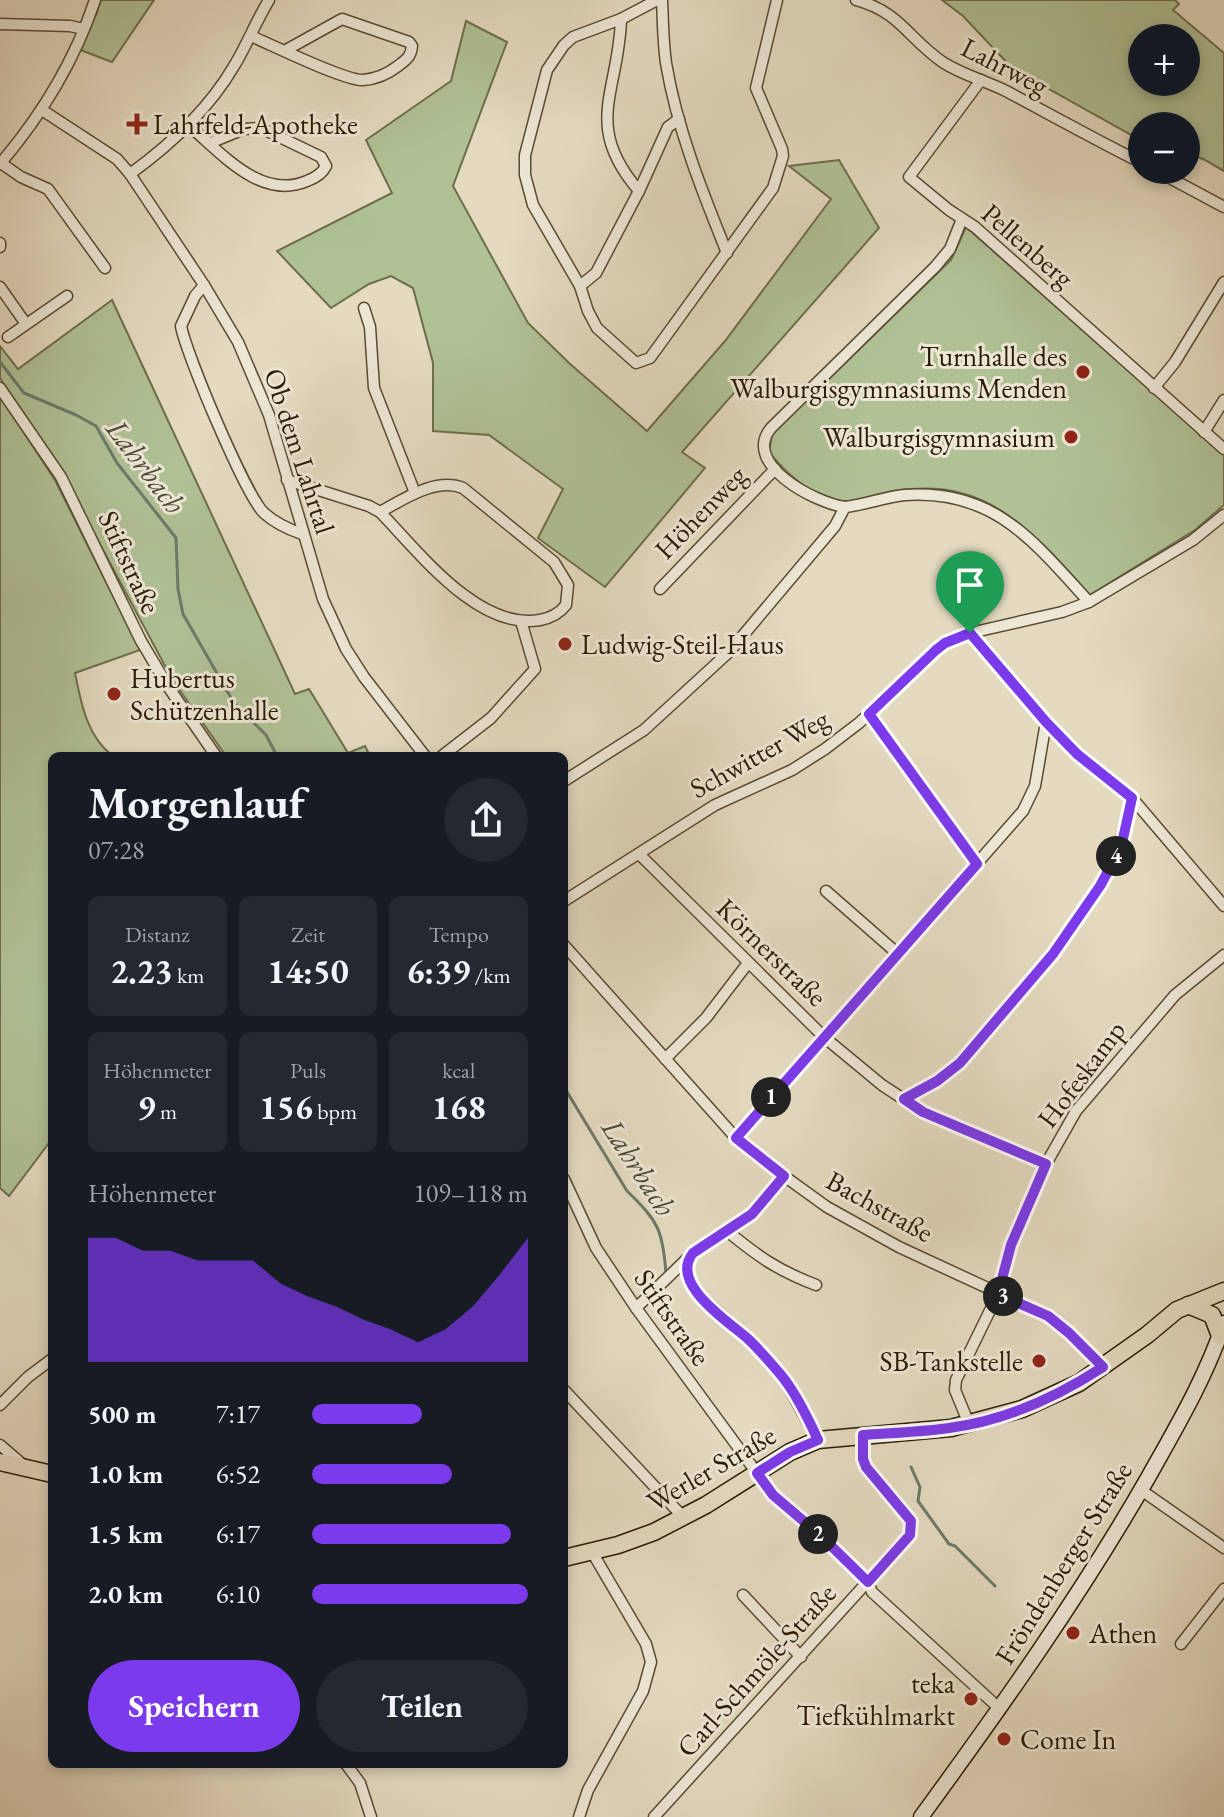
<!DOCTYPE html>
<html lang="de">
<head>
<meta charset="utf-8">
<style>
	:root { --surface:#171b24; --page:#242831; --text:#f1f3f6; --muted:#9ea1a6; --accent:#7c3aed }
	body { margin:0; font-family:"EB Garamond",serif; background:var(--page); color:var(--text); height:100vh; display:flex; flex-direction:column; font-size:30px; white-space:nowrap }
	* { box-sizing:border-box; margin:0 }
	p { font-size:26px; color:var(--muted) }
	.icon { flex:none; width:44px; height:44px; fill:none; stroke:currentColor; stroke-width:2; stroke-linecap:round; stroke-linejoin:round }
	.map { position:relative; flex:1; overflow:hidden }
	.sheet { position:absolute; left:48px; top:752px; width:520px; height:1016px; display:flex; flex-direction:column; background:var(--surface); border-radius:12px; box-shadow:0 4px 12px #0003 }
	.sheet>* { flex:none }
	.buttons { position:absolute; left:1128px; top:24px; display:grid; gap:16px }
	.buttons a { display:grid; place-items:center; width:72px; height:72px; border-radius:50%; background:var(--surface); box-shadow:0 4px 12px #0003; font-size:40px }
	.pin { position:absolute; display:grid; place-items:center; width:68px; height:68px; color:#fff; margin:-82px -34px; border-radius:50% 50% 50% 0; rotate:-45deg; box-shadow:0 0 8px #0007 }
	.pin .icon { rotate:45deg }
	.km { position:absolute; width:40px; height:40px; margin:-20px; border-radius:50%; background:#222; color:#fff; font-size:22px; line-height:40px; text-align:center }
	.round { display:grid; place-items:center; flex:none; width:84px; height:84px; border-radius:42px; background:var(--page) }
	.head { display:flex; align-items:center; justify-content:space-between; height:136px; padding:0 40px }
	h1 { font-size:44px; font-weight:700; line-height:60px }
	.metrics { display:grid; grid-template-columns:repeat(3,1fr); gap:12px; height:136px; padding:8px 40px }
	.metrics div { display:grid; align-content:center; border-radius:12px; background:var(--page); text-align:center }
	.metrics b { font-size:34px; font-weight:700 }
	.metrics small { font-size:22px; font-weight:400 }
	.metrics p { font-size:22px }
	.chart { height:224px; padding:16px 40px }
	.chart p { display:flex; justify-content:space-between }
	.chart svg { width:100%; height:144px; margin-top:8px; fill:var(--accent); opacity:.7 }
	.cta { display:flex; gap:16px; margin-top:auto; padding:16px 40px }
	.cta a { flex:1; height:92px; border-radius:48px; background:var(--accent); color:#fff; font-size:32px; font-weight:700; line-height:92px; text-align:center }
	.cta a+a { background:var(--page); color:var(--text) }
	ul { padding:0 40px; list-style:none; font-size:26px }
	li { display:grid; grid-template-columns:128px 96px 1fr; align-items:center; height:60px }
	li i { height:20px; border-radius:10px; background:var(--accent) }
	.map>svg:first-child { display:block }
	.green { fill:#b0c196; stroke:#6e6e4c; stroke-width:2; fill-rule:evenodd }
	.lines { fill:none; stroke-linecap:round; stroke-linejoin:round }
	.stream { stroke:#6b7b6a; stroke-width:3 }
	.minor-casing { stroke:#594b32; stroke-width:13 }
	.secondary-casing { stroke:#2b1b02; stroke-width:17 }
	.primary-casing { stroke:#2b1b02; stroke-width:19 }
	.minor { stroke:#ede7d6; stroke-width:10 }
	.secondary { stroke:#ede7d6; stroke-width:14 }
	.primary { stroke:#e4dac0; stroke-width:16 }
	.route-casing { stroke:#fff; stroke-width:16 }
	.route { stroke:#7c3aed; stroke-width:10 }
	.poi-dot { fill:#8f2418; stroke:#ede7d6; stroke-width:3 }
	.labels { text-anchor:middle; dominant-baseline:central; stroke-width:6; stroke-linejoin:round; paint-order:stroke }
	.street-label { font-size:28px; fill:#2b1b02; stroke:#ede7d6 }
	.poi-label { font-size:28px; fill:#2b1b02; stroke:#ede7d6; text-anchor:start }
	.water-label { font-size:30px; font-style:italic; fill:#4b4b36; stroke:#ede7d6 }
</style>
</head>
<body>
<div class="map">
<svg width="1224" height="1817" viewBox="0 0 1224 1817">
	<rect width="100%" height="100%" fill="#e4dac0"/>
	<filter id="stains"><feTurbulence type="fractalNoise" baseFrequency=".0025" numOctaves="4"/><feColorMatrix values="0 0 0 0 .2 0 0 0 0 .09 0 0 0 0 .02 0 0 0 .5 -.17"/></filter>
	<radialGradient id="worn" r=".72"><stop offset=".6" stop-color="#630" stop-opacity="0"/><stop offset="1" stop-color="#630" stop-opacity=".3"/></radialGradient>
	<!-- green -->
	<g class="green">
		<path d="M101,0H154L112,62L75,48L96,15Z"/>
		<path d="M942,0H1175L1179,4L1173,10L1224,53V171L1203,159L1186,154V126H1142V141L1013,69L963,16ZM1142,38H1186V82H1142Z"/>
		<path d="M466,21L507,42L453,186L528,323L569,363L647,431L725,341L831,199L789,166L839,160L879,228L682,452L705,468L605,587L538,538L563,489L489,435L433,431V363L413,288L391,276L369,284L331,308L277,251L392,193L366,140L451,81Z"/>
		<path d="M966,227L1224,455V505L1195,530L1090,595C1054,556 1014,506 961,493C940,487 915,488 893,491C875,494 857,503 838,501C812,497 785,472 769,452L772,434L951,260Z"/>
		<path d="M112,300L295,694L309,689L348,753L365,746L370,756H226L172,679L63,475L0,378V346L18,369Z"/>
		<path d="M0,396L55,480L140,650L75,673C81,703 87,737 113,756H52V1139L9,1196L0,1188Z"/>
	</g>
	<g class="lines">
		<!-- stream -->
		<g class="stream">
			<path d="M0,362L24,393L76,415L96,426L117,463L176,538L178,589L183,614L234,703L266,735L277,756"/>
			<path d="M564,1087L627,1191C658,1221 663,1230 666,1274"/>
			<path d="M911,1467L920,1487L918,1501L949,1544L955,1546L995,1586"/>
		</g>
		<!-- minor casing -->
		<g class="minor-casing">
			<g id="minor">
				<path d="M657,0L621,19L573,37L564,45L547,70L525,155V175L533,205L580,286L588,311L597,328L636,363L650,358L773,188L783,156L782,149L756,88L777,0"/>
				<path d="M662,0C663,21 663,42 666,63C677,129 702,191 727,253"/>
				<path d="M856,0C901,12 909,40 944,63C963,75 986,81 1006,91C1051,115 1096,140 1142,163"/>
				<path d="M621,19C619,92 582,125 639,191"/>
				<path d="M0,24L70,26L84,29"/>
				<path d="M251,36C272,45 345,81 363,80C376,79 389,73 398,66C406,60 411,57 412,46L409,42L342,19L286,50"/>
				<path d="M981,80L909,177L949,210L975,227L1224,449"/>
				<path d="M42,110L117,159L130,174L204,285L238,342L269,415L323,599L346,649L364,677L425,756"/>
				<path d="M188,125C221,152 260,201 307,181C315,178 322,174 326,166L321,157L261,128L244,129L210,143"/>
				<path d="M1,163L21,177L48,189L105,268"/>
				<path d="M0,164C41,116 75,60 95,0"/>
				<path d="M1155,170L1224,207"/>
				<path d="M130,174C170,145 209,109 234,66C247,45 256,21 269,0"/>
				<path d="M0,243V247"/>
				<path d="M204,285L195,296L181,326C186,354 246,496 264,513C275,523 288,529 302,534"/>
				<path d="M580,286L596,273L639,191L668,127L679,119"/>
				<path d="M0,287L26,324"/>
				<path d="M364,308L370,327L374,388L415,493"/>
				<path d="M8,337L67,296"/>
				<path d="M0,388L61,477L141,641L169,688L216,756"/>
				<path d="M1154,388L1175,362L1224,282"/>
				<path d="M1204,432L1224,400"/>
				<path d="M287,480L369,506L380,512C418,551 478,631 540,620C551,618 559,614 566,605L568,585L554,562L463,488C436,477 404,499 380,512"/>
				<path d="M845,507C815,503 741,464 771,428L935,267L950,249L962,219"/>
				<path d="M660,589L775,469"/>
				<path d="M970,633L1046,722L1077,754L1132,798L1224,906"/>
				<path d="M869,714L977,864"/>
				<path d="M442,756L491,718L535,669L521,621"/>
				<path d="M564,781L644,730L729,652L835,526L845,507C865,505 884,497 905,495C995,489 1034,542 1089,602"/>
				<path d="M639,854L824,1037L882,1085L923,1112L1046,1164"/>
				<path d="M826,891L898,954"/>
				<path d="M564,901L715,805L792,770L825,749L859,723L945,643L970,633L1062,612L1089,602L1193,540L1224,515"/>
				<path d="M564,945L736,1138L784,1176L827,1207L899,1247L1048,1316L1069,1333L1103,1367"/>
				<path d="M665,1059L706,1018L748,963"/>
				<path d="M904,1099L937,1081L960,1063L1053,954L1100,886L1117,855L1132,798"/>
				<path d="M736,1138L1023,811L1035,786L1046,722"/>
				<path d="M564,1179L596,1248L636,1308L773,1495L820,1535L868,1582L872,1592L1000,1709"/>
				<path d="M727,1231C759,1257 777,1270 816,1285"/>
				<path d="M687,1260L686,1270L697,1293L749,1340L783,1377L818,1440"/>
				<path d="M636,1308L693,1253L752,1214L784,1176"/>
				<path d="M564,1390L684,1518"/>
				<path d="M0,1405L28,1377L52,1359"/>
				<path d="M969,1424L955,1390L956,1380L998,1294L1011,1245L1046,1164L1076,1111L1175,995L1224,955"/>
				<path d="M0,1445L22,1464"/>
				<path d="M1141,1490L1224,1548"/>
				<path d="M743,1595L801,1657"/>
				<path d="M1181,1644L1224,1589"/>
				<path d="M346,1764L360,1783L371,1817"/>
				<path d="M579,1817L588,1790L643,1691L651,1662L646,1644L592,1552"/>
				<path d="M654,1817L910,1535L911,1521L866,1467L863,1459V1435"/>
			</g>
		</g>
		<!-- secondary casing -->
		<g class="secondary-casing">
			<path id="secondary" d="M921,1817C1002,1706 1081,1595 1149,1476C1177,1426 1206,1377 1224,1323"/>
		</g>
		<!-- primary casing -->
		<g class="primary-casing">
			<g id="primary">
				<path d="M1188,1305L1212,1315L1220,1336L1224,1333"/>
				<path d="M0,1462L52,1474"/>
				<path d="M564,1558L618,1545L654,1532L706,1505L790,1452L818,1440L951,1428L1022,1409L1079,1383L1147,1335L1177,1310L1224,1291"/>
			</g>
		</g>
		<!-- minor -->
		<use href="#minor" class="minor"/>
		<!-- secondary -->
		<use href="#secondary" class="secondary"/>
		<!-- primary -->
		<use href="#primary" class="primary"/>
	</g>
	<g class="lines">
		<!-- route casing -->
		<g class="route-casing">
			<path id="route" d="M970,633L1046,722L1077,754L1132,798L1122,843L1117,855L1100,886L1053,954L960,1063L937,1081L904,1099L923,1112L1046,1164L1011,1245L998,1294L1048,1316L1069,1333L1103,1367C1057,1397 1004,1421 949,1428C921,1432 891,1433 863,1435V1459L866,1467L911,1521L910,1535L868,1582L820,1535L773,1495L757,1473L790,1452L818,1440C808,1418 796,1393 781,1375C770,1362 759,1349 747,1338C726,1320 669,1283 693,1253L752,1214L784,1176L736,1138L977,864L869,714L936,650L945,643Z"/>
		</g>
		<!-- route -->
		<use href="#route" class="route"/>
	</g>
	<!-- markers -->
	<g class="poi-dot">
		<path d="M133 112h8v8h8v8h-8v8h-8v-8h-8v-8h8z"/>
		<circle cx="1083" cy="372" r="8"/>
		<circle cx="1071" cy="437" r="8"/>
		<circle cx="565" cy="644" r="8"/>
		<circle cx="114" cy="694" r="8"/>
		<circle cx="1039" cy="1361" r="8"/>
		<circle cx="1073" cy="1633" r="8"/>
		<circle cx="971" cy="1699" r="8"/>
		<circle cx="1004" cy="1739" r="8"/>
	</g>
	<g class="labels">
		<!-- street labels -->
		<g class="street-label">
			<text transform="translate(1005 66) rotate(27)">Lahrweg</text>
			<text transform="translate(1028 245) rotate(41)">Pellenberg</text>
			<text transform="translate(300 451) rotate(72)">Ob dem Lahrtal</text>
			<text transform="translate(700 512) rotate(-46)">Höhenweg</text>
			<text transform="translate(130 562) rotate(65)">Stiftstraße</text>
			<text transform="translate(759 753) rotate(-29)">Schwitter Weg</text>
			<text transform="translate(772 952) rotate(44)">Körnerstraße</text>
			<text transform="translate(1081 1074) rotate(-53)">Hofeskamp</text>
			<text transform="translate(880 1206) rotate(29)">Bachstraße</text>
			<text transform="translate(673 1317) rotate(55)">Stiftstraße</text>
			<text transform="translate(711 1468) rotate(-30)">Werler Straße</text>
			<text transform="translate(1063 1563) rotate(-58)">Fröndenberger Straße</text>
			<text transform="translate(756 1670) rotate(-48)">Carl-Schmöle-Straße</text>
		</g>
		<!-- poi labels -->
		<g class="poi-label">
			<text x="153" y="124">Lahrfeld-Apotheke</text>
			<text x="1067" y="356" text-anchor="end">Turnhalle des<tspan x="1067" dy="32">Walburgisgymnasiums Menden</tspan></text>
			<text x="1055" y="437" text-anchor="end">Walburgisgymnasium</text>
			<text x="581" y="644">Ludwig-Steil-Haus</text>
			<text x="130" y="678">Hubertus<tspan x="130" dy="32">Schützenhalle</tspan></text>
			<text x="1023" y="1361" text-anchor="end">SB-Tankstelle</text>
			<text x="1089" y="1633">Athen</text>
			<text x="955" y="1683" text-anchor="end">teka<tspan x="955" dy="32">Tiefkühlmarkt</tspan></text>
			<text x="1020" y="1739">Come In</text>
		</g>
		<!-- water labels -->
		<g class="water-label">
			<text transform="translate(146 466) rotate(53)">Lahrbach</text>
			<text transform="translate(639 1167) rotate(57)">Lahrbach</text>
		</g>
	</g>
	<rect width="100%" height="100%" filter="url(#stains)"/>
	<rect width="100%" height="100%" fill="url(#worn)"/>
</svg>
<div class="buttons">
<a>+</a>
<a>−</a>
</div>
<div class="pin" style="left:970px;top:633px;background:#1e9e55"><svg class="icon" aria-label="arrive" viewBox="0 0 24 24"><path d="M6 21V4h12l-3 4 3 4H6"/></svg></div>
<b class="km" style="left:771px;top:1097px">1</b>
<b class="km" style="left:818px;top:1534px">2</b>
<b class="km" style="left:1003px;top:1296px">3</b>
<b class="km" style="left:1116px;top:856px">4</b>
<section class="sheet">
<div class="head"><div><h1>Morgenlauf</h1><p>07:28</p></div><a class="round"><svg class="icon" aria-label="share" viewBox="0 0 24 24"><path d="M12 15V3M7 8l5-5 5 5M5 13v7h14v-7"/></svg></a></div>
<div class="metrics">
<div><p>Distanz</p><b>2.23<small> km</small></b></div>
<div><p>Zeit</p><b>14:50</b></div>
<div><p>Tempo</p><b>6:39<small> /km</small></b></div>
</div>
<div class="metrics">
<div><p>Höhenmeter</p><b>9<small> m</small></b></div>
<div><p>Puls</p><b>156<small> bpm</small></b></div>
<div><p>kcal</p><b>168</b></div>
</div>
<div class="chart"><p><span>Höhenmeter</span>109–118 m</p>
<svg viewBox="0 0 160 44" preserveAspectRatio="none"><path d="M0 44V6L10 6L20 10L30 10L40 13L50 13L60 13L70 20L80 24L90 27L100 31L110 34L120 38L130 34L140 27L150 17L160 6V44z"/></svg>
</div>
<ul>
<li><b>500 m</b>7:17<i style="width:51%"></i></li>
<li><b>1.0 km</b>6:52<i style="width:65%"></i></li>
<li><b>1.5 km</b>6:17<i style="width:92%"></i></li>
<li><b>2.0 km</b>6:10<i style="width:100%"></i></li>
</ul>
<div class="cta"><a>Speichern</a><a>Teilen</a></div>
</section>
</div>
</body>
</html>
